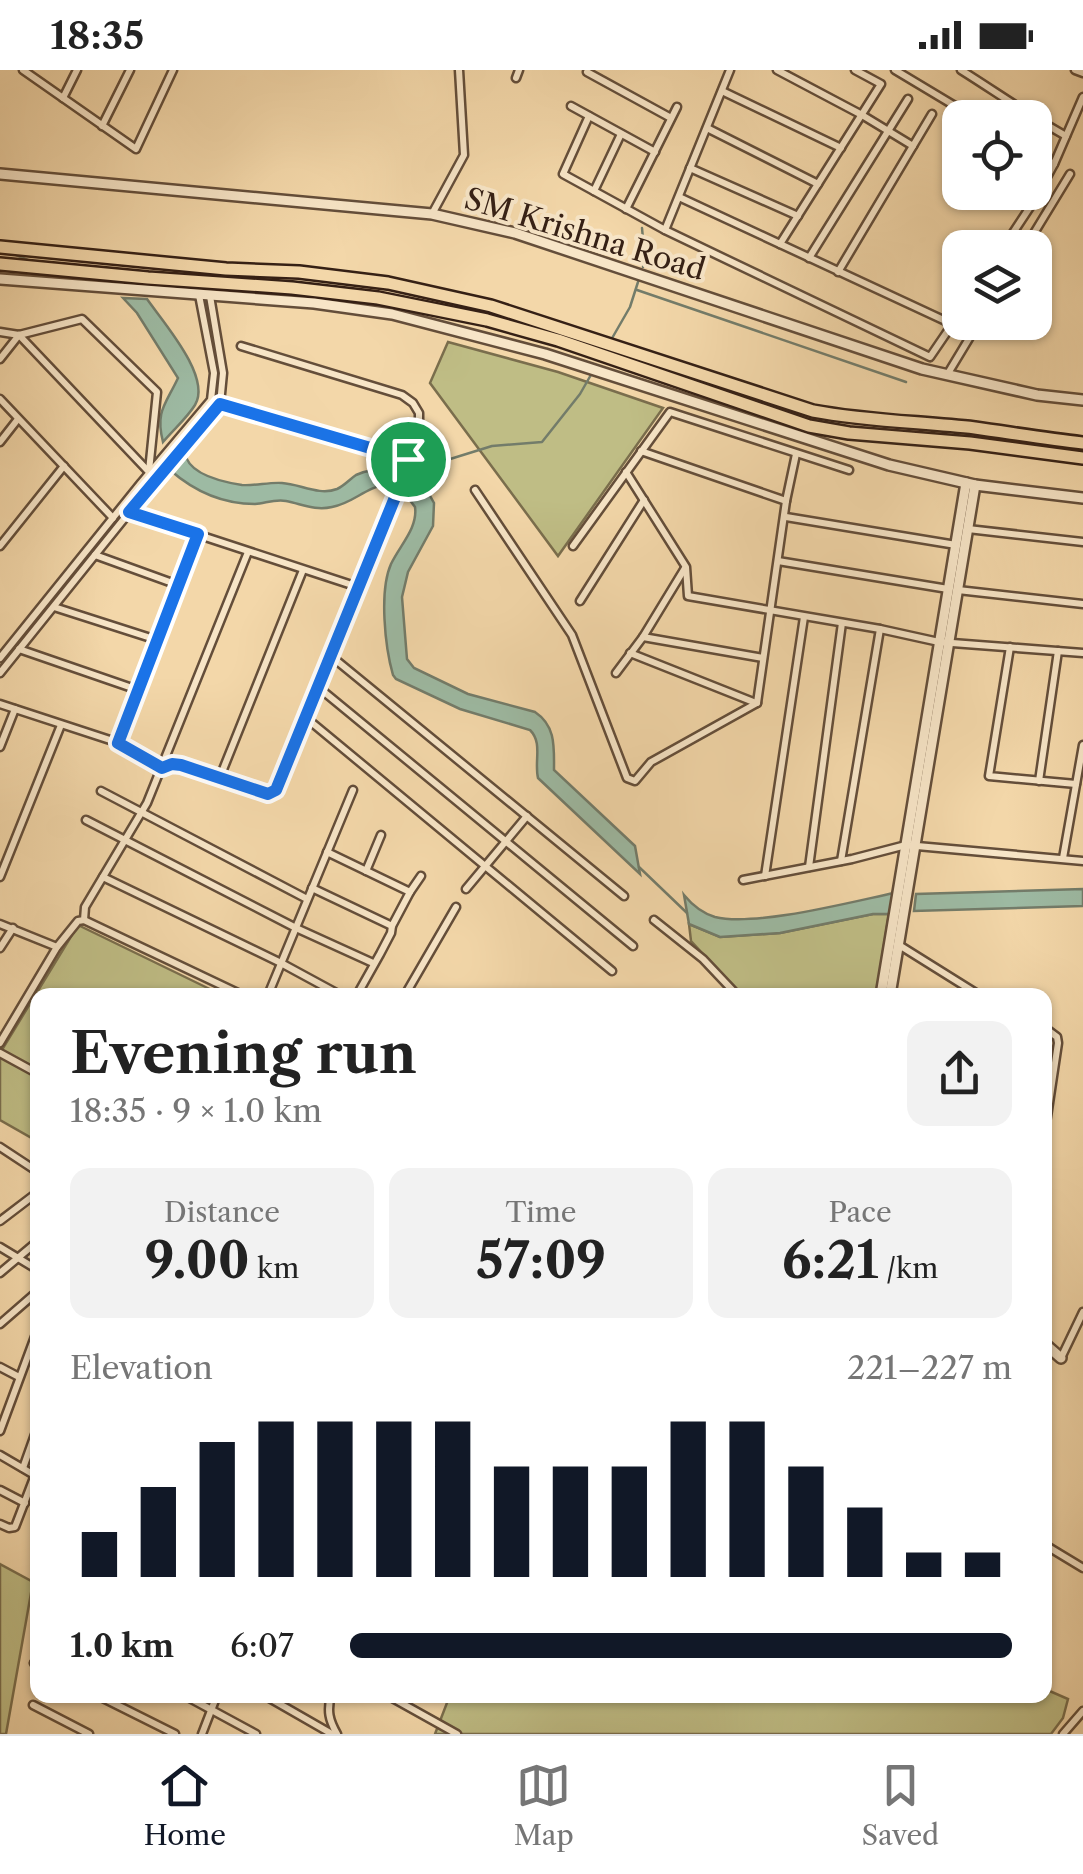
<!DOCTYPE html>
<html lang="en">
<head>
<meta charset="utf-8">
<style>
	:root { --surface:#fff; --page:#f2f2f2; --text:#222; --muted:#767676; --line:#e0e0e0; --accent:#111827 }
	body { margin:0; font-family:"Libre Caslon Text",serif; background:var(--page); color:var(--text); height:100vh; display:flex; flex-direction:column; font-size:38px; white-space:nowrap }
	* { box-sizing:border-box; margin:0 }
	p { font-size:32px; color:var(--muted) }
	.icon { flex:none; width:55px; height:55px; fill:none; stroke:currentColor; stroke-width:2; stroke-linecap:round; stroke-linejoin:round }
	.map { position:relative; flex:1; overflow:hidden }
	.panel { position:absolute; left:30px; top:918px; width:1022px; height:715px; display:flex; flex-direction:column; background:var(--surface); border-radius:20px; box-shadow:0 2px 8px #0004 }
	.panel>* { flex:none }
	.buttons { position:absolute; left:942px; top:30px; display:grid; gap:20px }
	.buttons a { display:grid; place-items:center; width:110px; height:110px; border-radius:20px; background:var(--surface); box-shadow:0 2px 8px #0004; font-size:50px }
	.pin { position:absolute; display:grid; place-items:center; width:85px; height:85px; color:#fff; margin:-42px; border:5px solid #fff; border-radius:50%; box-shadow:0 2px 10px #0007 }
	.round { display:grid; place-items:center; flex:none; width:105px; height:105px; border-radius:20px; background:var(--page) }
	.headline { display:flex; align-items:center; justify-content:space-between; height:170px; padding:0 40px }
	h1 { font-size:55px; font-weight:700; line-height:75px }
	.stats { display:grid; grid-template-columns:repeat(3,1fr); gap:15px; height:170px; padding:10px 40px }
	.stats div { display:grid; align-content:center; border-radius:20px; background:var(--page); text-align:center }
	.stats b { font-size:50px; font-weight:700 }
	.stats small { font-size:28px; font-weight:400 }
	.stats p { font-size:28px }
	.chart { height:280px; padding:20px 40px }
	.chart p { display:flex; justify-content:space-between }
	.chart svg { width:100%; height:180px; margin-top:10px; stroke:var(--accent); stroke-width:6 }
	ul { padding:0 40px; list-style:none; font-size:32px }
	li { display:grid; grid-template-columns:160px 120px 1fr; align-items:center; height:75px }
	li i { height:25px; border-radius:12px; background:var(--accent) }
	.status { display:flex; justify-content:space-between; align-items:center; height:70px; padding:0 50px; background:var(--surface); direction:ltr }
	.status svg { height:28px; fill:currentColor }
	.dock { display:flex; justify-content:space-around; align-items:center; height:140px; border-top:2px solid var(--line); background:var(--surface); font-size:28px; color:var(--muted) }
	.dock a { display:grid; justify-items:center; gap:5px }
	.dock .current { color:var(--accent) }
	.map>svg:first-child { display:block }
	.green { fill:#bfbd85; stroke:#7a6e4d; stroke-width:2.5 }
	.water { fill:#9dbaa3; stroke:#737c6a; stroke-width:2.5 }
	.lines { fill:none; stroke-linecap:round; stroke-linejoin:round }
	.stream { stroke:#737c6a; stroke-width:2.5 }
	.minor-casing { stroke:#644e3a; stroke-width:11 }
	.tertiary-casing { stroke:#644e3a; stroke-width:14 }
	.trunk-casing { stroke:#352015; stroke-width:16 }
	.minor { stroke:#f7e5c7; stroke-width:6 }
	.tertiary { stroke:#f7e5c7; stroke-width:9 }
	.trunk { stroke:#f3d7a9; stroke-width:11 }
	.route-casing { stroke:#fff; stroke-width:20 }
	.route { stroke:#1a73e8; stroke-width:12 }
	.labels { text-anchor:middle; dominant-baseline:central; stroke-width:8; stroke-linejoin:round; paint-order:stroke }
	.street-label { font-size:30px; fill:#352015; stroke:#f7e5c7 }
</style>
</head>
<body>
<div class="status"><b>18:35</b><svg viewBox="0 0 49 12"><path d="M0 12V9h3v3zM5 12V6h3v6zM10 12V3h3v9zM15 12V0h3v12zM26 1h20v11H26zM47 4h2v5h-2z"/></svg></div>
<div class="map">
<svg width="1083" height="1664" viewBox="0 0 1083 1664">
	<rect width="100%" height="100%" fill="#f3d7a9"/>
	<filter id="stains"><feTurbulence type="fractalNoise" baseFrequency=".002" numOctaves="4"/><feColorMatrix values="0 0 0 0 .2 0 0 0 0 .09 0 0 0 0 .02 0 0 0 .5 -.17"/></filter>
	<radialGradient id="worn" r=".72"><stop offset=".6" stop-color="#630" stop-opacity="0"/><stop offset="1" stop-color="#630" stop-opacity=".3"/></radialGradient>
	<!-- green -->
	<g class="green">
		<path d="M448,272L558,302L663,338L558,486L430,313Z"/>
		<path d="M873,844H889L876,925H741L691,871L689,854L720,867L780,863Z"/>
		<path d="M78,855L222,925H38L37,1071L0,1050V983Z"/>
		<path d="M0,1494L33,1512L6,1664H0Z"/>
		<path d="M1045,1619L1068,1629L1063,1648L1051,1664H435L450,1625H1045Z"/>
	</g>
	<!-- water -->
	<g class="water">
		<path d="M123,228L147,229C163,252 212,307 195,335C187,348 173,360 163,372C155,341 166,334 178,308L137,243Z"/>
		<path d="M185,382C187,404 223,412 242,415C255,416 269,412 282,413C300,414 319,426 337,419C344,416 350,409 356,405C369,399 381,399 395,398L388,414C365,417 354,433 332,437C315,441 302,434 286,431C275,429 266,433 255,434C223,434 194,421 170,400Z"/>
		<path d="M410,402L424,415L434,433L433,456L408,502L402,527L407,589L414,598L468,624L535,642C556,656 554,677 554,700L635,776L640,804L538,708C534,691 543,673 530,660L460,639L396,609L393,605C385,577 379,521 391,494C400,475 418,458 415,437L403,421Z"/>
		<path d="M1083,819V836L914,841L916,824Z"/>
		<path d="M894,823L889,844H873L780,863L720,867L689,854L684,825C693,836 702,843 715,847C755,857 851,832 894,823Z"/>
	</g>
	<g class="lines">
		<!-- stream -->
		<g class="stream">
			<path d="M642,158L645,190L643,197"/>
			<path d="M14,184L30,191"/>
			<path d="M80,207L111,213"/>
			<path d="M637,220L906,312"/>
			<path d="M611,270L630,237L638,212"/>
			<path d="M412,406L418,399L492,376L542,372L580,324L592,303"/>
			<path d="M639,797L687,843"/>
		</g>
		<!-- minor casing -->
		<g class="minor-casing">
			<g id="minor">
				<path d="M23,0L136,79L173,0"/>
				<path d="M777,0L862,45L913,76"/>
				<path d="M895,0L975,48"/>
				<path d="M961,0C996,22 1030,46 1066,66"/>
				<path d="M1075,0L1083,3"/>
				<path d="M587,2L671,48"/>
				<path d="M516,8L519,0"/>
				<path d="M722,21L841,78"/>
				<path d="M63,28L77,0"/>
				<path d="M571,36L655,82"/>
				<path d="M589,46L563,104L665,160L930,287L960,243"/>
				<path d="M102,56L130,0"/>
				<path d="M707,58L818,114"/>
				<path d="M1035,84L1054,94"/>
				<path d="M690,98L798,146"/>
				<path d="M594,121L621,64"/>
				<path d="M679,127L952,254"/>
				<path d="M626,139L677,37"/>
				<path d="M432,144L464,85L459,0"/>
				<path d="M665,160L730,0"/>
				<path d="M780,174L881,14L855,0"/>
				<path d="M1003,178L1034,131L1054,94L1083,27"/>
				<path d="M1025,178L1070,104"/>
				<path d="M809,188L908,29"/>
				<path d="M838,202L932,44"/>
				<path d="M0,262L19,265L82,249L157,322L149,401"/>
				<path d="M19,265L149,402"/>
				<path d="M0,289L19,265"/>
				<path d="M947,305L979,252"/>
				<path d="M0,329L113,448"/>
				<path d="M220,334L408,389"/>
				<path d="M0,372L18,349"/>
				<path d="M641,381L786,431"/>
				<path d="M626,402L686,497L688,526L880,559L939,572L1083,583"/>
				<path d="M475,420L572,565L627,708L635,711L651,692L757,633"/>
				<path d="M129,442L358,517"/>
				<path d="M786,447L956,475"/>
				<path d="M968,459L1083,472"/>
				<path d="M0,476L64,396"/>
				<path d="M573,476L670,342L849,400"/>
				<path d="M95,485L178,515"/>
				<path d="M778,491L948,519"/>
				<path d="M958,520L1083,534"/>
				<path d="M580,531L644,430"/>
				<path d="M54,537L157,570"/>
				<path d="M643,567L763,588"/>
				<path d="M1010,577L989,706L1076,714"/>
				<path d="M19,579L138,620"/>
				<path d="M630,583L756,633"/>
				<path d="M331,586L624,826"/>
				<path d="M0,588L141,413L211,330L214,303L199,225"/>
				<path d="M0,603L148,419L220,334L223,303L210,226"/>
				<path d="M616,603L643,567L685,498"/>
				<path d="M318,617L633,876"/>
				<path d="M757,633L786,431L796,384"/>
				<path d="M0,634L110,670L162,698L172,694L181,695L263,724L276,720L396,425L419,355V343L413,333L402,325L241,276"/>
				<path d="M305,647L612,901"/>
				<path d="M118,673L198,464"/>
				<path d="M0,677L15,639"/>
				<path d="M220,707L303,500"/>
				<path d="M1039,711L1058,581"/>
				<path d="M101,721L307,829"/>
				<path d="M86,750L296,858L373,893"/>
				<path d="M327,782L410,822L392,856L391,863L380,884L357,925"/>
				<path d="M1063,788L1083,675"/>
				<path d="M841,791L880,559"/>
				<path d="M809,797L842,553"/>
				<path d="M366,801L381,765"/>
				<path d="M765,806L804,547"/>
				<path d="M0,807L61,655"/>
				<path d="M103,807L281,893L340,925"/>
				<path d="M743,810L852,789L906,775L1083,791"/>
				<path d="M312,818L392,856"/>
				<path d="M466,819L527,746"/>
				<path d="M410,822L421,806"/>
				<path d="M84,850L242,925"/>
				<path d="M654,850L703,889L737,925"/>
				<path d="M0,854L57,877"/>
				<path d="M899,875L979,925"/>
				<path d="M0,878L13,858"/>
				<path d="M268,925L353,720"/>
				<path d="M405,925L456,837"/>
				<path d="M500,925H503"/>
				<path d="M585,925L593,924"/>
				<path d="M1045,958L1057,967L1058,973L1045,1060"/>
				<path d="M0,973L57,877L78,851L84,850L85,837L147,733L248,482"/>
				<path d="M0,983L33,1001L38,1002"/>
				<path d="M0,1077L38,1102"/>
				<path d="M0,1151L38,1122"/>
				<path d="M0,1177L38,1200"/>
				<path d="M0,1203L38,1171"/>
				<path d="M0,1254L38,1221"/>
				<path d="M1061,1288L1083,1242"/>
				<path d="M0,1297L19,1307"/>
				<path d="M0,1361L36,1264"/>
				<path d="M0,1385L36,1406"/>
				<path d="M23,1398L38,1356"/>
				<path d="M0,1420L25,1433"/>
				<path d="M0,1454L9,1458L15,1457L35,1405"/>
				<path d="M1045,1475L1083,1498"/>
				<path d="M34,1593L38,1595"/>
				<path d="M97,1625L175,1664"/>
				<path d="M184,1625L256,1664"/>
				<path d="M264,1625L332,1664"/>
				<path d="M331,1625C327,1641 329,1650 337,1664"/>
				<path d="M387,1625L457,1664"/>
				<path d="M33,1635L89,1664"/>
				<path d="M202,1664L217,1625"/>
				<path d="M1063,1664L1083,1641"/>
			</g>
		</g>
		<!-- tertiary casing -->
		<g class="tertiary-casing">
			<g id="tertiary">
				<path d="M0,104L432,144L515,163L922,299L1037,325L1083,330"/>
				<path d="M0,209L314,233L392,244L545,284L889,395L975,415L1083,428"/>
				<path d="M881,925L966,413"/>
				<path d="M890,925L975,415"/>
				<path d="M1045,1274L1061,1288"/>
			</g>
		</g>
		<!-- trunk casing -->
		<g class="trunk-casing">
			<g id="trunk">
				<path d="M0,177L226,199L299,202L388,213L491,236L813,341C867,351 921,352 975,358C1011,363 1047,369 1083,373"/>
				<path d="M0,194L148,208L292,218L378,228L487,250L558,270L809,356L849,363L970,373L1083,388"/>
			</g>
		</g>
		<!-- minor -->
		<use href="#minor" class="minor"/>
		<!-- tertiary -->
		<use href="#tertiary" class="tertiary"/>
		<!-- trunk -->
		<use href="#trunk" class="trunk"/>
	</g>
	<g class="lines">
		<!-- route casing -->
		<g class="route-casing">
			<path id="route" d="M220,334L408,389L396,425L276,720L268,724L181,695L172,694L162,698L118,673L198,464L129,442Z"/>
		</g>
		<!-- route -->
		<use href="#route" class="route"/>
	</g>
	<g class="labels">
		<!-- street labels -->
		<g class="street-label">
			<text transform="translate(585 164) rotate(17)">SM Krishna Road</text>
		</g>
	</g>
	<rect width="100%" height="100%" filter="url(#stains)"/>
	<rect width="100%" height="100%" fill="url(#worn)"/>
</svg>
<div class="buttons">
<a><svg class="icon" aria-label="locate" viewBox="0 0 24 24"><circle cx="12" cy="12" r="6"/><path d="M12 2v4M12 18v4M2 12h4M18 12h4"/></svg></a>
<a><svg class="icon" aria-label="layers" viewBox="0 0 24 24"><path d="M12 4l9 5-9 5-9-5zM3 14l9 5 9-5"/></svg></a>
</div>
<div class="pin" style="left:408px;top:389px;background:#1e9e55"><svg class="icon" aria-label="arrive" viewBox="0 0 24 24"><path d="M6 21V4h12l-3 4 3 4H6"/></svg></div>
<section class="panel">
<div class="headline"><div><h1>Evening run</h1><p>18:35 · 9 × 1.0 km</p></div><a class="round"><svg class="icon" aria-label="share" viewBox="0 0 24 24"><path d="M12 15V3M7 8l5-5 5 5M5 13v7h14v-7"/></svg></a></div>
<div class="stats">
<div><p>Distance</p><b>9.00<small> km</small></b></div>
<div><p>Time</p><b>57:09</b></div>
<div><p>Pace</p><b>6:21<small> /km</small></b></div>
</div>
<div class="chart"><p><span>Elevation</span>221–227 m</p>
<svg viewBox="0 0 160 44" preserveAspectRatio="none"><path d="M5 44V33M15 44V22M25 44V11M35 44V6M45 44V6M55 44V6M65 44V6M75 44V17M85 44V17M95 44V17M105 44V6M115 44V6M125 44V17M135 44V27M145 44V38M155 44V38"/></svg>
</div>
<ul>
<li><b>1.0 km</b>6:07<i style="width:100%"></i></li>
</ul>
</section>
</div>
<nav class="dock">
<a class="current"><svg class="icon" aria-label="home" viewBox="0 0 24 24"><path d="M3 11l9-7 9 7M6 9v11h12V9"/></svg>Home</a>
<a><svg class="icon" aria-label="map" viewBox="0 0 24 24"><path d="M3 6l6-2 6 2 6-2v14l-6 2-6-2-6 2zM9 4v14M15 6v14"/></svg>Map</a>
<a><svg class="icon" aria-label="saved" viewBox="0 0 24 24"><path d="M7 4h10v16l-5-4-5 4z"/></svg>Saved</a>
</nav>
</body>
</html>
